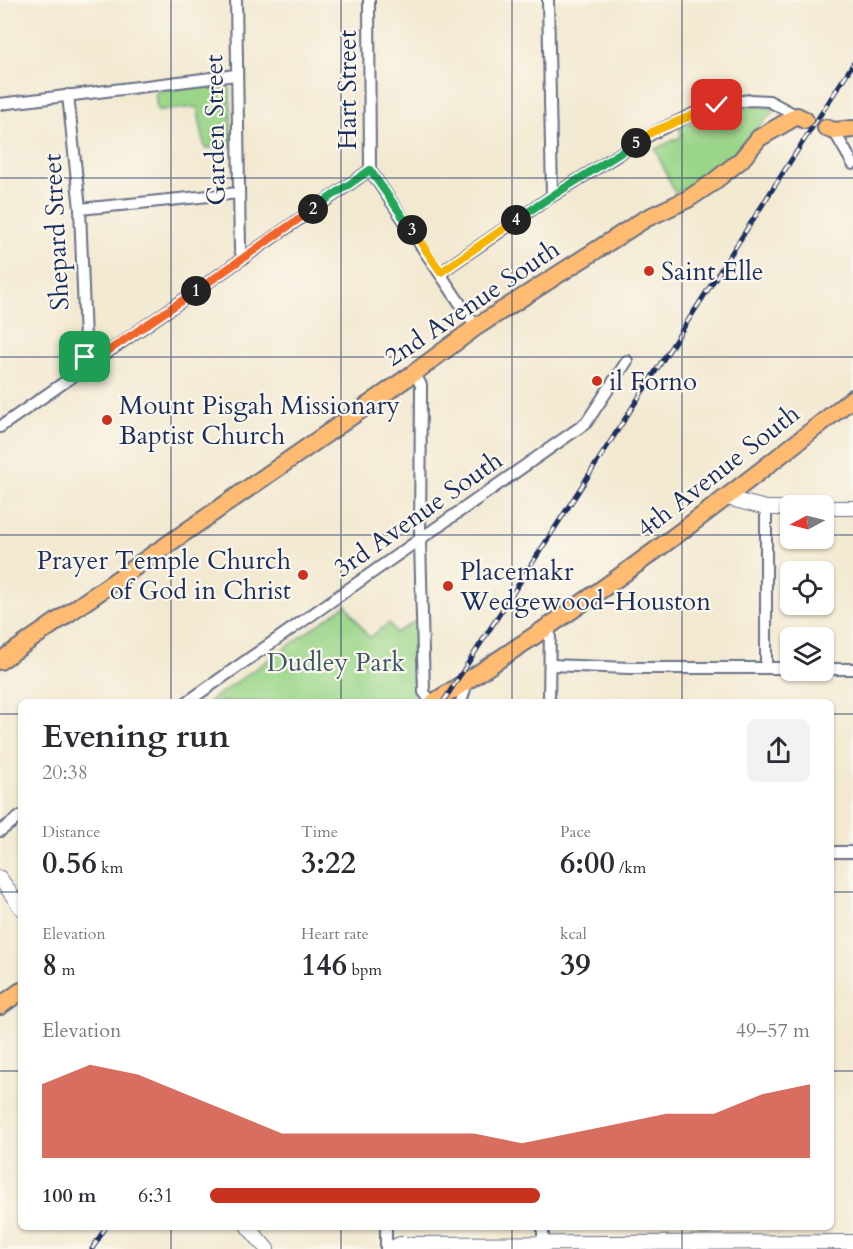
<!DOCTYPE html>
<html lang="en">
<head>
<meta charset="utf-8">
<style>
	:root { --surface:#fff; --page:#f2f2f3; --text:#2b2b33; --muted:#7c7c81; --accent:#c8321e }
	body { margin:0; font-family:Cardo,serif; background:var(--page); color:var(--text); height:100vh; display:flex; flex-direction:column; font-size:22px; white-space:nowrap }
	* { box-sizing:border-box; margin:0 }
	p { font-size:20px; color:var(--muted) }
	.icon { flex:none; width:33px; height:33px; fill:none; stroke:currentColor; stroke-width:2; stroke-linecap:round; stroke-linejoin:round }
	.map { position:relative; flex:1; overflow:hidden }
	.drawer { position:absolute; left:18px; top:699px; width:816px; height:531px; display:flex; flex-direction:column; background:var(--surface); border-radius:9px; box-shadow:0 2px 4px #0004 }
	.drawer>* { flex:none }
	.needle { width:39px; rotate:263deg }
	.tools { position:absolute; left:780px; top:495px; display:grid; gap:12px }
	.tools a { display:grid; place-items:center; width:54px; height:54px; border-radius:9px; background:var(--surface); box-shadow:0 2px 4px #0004; font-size:30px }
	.pin { position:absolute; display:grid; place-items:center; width:51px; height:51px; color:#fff; margin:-26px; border-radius:12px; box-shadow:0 3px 9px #0006 }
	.km { position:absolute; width:30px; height:30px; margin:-15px; border-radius:50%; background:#222; color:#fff; font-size:16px; line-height:30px; text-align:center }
	.round { display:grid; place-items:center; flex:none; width:63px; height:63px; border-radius:9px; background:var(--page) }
	.headline { display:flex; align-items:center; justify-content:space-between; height:102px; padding:0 24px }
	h1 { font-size:33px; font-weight:600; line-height:45px }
	.stats { display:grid; grid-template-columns:repeat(3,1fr); gap:9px; height:102px; padding:6px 24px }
	.stats div { display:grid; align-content:center }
	.stats b { font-size:30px; font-weight:600 }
	.stats small { font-size:16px; font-weight:400 }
	.stats p { font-size:16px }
	.chart { height:168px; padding:12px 24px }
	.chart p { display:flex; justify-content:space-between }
	.chart svg { width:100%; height:108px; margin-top:6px; fill:var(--accent); opacity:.7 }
	ul { padding:0 24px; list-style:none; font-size:20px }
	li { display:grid; grid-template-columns:96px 72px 1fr; align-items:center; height:45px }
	li i { height:15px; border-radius:8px; background:var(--accent) }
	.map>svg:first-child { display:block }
	.green { fill:#9ad588; stroke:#5a8273; stroke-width:1.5 }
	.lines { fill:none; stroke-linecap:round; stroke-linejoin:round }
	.minor-casing { stroke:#677086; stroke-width:14 }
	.tertiary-casing { stroke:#677086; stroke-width:16 }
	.primary-casing { stroke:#677086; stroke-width:20 }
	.minor { stroke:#fff; stroke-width:10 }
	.tertiary { stroke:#fff; stroke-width:14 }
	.primary { stroke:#ffbb71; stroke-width:16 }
	.rail-casing { stroke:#1b2f5e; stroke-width:5 }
	.rail { stroke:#fbf7ec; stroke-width:3; stroke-dasharray:9; stroke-linecap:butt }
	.split-1-casing { stroke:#fff; stroke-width:12 }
	.split-2-casing { stroke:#fff; stroke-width:12 }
	.split-3-casing { stroke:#fff; stroke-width:12 }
	.split-4-casing { stroke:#fff; stroke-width:12 }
	.split-5-casing { stroke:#fff; stroke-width:12 }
	.split-6-casing { stroke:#fff; stroke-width:12 }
	.split-1 { stroke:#f0652b; stroke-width:8 }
	.split-2 { stroke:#f0652b; stroke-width:8 }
	.split-3 { stroke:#22a559; stroke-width:8 }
	.split-4 { stroke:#f5b400; stroke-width:8 }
	.split-5 { stroke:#22a559; stroke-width:8 }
	.split-6 { stroke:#f5b400; stroke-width:8 }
	.grid { fill:none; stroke:#1b2f5e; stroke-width:1.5; stroke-opacity:0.55 }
	.poi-dot { fill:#c8321e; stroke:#fbf7ec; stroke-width:2 }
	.labels { text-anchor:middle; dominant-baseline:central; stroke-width:4.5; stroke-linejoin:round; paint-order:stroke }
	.street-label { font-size:26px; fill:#1b2f5e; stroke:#fbf7ec }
	.poi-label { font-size:26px; fill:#1b2f5e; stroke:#fbf7ec; text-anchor:start }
	.park-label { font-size:26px; fill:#3b5868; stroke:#fbf7ec }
</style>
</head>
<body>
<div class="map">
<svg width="853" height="1249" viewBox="0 0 853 1249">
	<rect width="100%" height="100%" fill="#fbf7ec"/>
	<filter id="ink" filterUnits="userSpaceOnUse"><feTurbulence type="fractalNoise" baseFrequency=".0167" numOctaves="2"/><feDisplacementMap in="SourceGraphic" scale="12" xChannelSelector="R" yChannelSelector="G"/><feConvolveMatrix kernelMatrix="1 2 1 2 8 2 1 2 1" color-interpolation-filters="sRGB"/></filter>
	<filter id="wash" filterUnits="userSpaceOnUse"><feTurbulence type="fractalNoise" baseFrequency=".008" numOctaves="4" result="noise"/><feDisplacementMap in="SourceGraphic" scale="24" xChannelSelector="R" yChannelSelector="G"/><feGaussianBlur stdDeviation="1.35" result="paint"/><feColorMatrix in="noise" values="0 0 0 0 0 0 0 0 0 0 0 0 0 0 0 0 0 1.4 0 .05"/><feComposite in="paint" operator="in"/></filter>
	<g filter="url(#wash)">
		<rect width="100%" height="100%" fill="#f3e9d1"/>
		<!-- green -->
		<g class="green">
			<path d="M226,84L230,88L232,146L205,148L197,107L157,111L155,91Z"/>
			<path d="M752,105L772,108L773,112L720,167L704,179L675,193L655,149L682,136L679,127L717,112Z"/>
			<path d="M346,605L369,638L389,623L396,633L415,621L414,687L409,702H208Z"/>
		</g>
	</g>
	<g filter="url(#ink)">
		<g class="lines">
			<!-- minor casing -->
			<g class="minor-casing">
				<g id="minor">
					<path d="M236,0L240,250L244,258"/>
					<path d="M369,0L370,170L476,327"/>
					<path d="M548,0L552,196"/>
					<path d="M68,95L80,209L86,366"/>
					<path d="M0,104L236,75"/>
					<path d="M834,131L853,164"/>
					<path d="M80,209L239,193"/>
					<path d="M441,272L552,196L653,133L693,114L717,105L750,100L769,101L797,116"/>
					<path d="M414,373L421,385L420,540L424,692L431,702"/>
					<path d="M0,427L370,170"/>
					<path d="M766,508V668"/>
					<path d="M550,665L630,668H790"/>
					<path d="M824,669H853"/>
					<path d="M187,702L586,423L627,361"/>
					<path d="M461,702L468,680"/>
					<path d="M549,702L550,626"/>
					<path d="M0,831L21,816"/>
					<path d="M831,852H853"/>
					<path d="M386,1227V1249"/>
					<path d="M543,1249V1227"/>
				</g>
			</g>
			<!-- tertiary casing -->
			<g class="tertiary-casing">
				<g id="tertiary">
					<path d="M727,498L766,508H790"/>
					<path d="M824,508H853"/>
					<path d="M0,878L21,908"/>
					<path d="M248,1227L267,1249"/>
					<path d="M389,1249L400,1244L853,1242"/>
				</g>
			</g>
			<!-- primary casing -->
			<g class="primary-casing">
				<g id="primary">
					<path d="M826,128L834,131L853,129"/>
					<path d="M0,661L414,373L476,327L645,219L688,199L712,183L741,160L759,138L797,116L805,120"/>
					<path d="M434,702C460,686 485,669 510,652C629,574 741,487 853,398"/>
					<path d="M0,1006L21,991"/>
				</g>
			</g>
			<!-- minor -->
			<use href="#minor" class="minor"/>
			<!-- tertiary -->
			<use href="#tertiary" class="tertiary"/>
			<!-- primary -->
			<use href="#primary" class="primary"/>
			<!-- rail casing -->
			<g class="rail-casing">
				<g id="rail">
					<path d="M443,702L853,64"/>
					<path d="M92,1249L106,1227"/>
				</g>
			</g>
			<!-- rail -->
			<use href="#rail" class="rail"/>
		</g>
	</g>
	<g class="lines" filter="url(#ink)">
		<!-- split-1 casing -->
		<g class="split-1-casing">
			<path id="split-1" d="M85,357L86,366L196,291"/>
		</g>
		<!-- split-2 casing -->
		<g class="split-2-casing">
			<path id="split-2" d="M196,291L313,209"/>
		</g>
		<!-- split-3 casing -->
		<g class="split-3-casing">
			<path id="split-3" d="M313,209L370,170L412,230"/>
		</g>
		<!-- split-4 casing -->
		<g class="split-4-casing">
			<path id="split-4" d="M412,230L441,272L516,220"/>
		</g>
		<!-- split-5 casing -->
		<g class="split-5-casing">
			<path id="split-5" d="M516,220L552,196L636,143"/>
		</g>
		<!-- split-6 casing -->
		<g class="split-6-casing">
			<path id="split-6" d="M636,143L652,132L717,105"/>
		</g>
		<!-- split-1 -->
		<use href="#split-1" class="split-1"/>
		<!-- split-2 -->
		<use href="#split-2" class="split-2"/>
		<!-- split-3 -->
		<use href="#split-3" class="split-3"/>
		<!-- split-4 -->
		<use href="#split-4" class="split-4"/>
		<!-- split-5 -->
		<use href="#split-5" class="split-5"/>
		<!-- split-6 -->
		<use href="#split-6" class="split-6"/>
	</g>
	<!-- grid -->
	<path class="grid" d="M171,0V702M341,0V702M512,0V702M682,0V702M0,178H853M0,357H853M0,535H790M824,535H853M0,714H21M831,714H853M0,892H21M831,892H853M0,1071H21M831,1071H853M171,1227V1249M341,1227V1249M512,1227V1249M682,1227V1249"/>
	<!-- markers -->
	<g class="poi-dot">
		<circle cx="649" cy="271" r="6"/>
		<circle cx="597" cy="381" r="6"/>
		<circle cx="107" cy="420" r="6"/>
		<circle cx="303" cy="575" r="6"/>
		<circle cx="448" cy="586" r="6"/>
	</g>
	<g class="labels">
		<!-- street labels -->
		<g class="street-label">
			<text transform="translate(347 90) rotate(-90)">Hart Street</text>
			<text transform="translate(215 130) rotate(-91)">Garden Street</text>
			<text transform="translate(56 232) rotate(-93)">Shepard Street</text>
			<text transform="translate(472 303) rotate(-34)">2nd Avenue South</text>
			<text transform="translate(718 471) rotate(-38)">4th Avenue South</text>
			<text transform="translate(418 514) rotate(-35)">3rd Avenue South</text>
		</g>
		<!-- poi labels -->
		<g class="poi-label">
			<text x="661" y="271">Saint Elle</text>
			<text x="609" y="381">il Forno</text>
			<text x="119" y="405">Mount Pisgah Missionary<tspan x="119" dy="30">Baptist Church</tspan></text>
			<text x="291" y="560" text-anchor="end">Prayer Temple Church<tspan x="291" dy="30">of God in Christ</tspan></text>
			<text x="460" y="571">Placemakr<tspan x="460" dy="30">Wedgewood-Houston</tspan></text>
		</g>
		<!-- park labels -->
		<g class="park-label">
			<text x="336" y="662">Dudley Park</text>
		</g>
	</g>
</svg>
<div class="tools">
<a><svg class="needle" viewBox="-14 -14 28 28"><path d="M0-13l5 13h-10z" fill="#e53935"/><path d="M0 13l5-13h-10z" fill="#7c7c81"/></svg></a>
<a><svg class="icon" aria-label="locate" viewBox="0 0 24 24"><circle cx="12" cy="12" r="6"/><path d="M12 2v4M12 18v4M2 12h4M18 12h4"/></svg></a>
<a><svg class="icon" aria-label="layers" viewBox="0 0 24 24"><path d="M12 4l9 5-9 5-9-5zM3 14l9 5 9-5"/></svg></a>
</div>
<div class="pin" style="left:85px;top:357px;background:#1e9e55"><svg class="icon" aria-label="arrive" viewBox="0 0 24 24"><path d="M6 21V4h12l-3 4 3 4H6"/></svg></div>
<div class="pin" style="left:717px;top:105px;background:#d93025"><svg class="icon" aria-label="check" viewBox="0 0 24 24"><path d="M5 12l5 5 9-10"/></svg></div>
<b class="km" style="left:196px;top:291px">1</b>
<b class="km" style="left:313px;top:209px">2</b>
<b class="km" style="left:412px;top:230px">3</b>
<b class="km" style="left:516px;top:220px">4</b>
<b class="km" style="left:636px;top:143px">5</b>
<section class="drawer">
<div class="headline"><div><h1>Evening run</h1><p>20:38</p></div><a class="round"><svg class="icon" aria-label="share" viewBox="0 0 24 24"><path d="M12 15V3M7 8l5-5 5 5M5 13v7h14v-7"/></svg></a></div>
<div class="stats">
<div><p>Distance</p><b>0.56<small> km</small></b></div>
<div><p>Time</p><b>3:22</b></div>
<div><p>Pace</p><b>6:00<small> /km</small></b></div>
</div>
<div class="stats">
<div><p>Elevation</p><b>8<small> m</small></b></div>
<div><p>Heart rate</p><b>146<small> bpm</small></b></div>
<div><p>kcal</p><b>39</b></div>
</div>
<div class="chart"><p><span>Elevation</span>49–57 m</p>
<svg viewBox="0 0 160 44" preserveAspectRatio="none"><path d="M0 44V14L10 6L20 10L30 18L40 26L50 34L60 34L70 34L80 34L90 34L100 38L110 34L120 30L130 26L140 26L150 18L160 14V44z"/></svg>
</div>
<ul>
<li><b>100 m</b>6:31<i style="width:55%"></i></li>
</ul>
</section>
</div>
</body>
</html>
